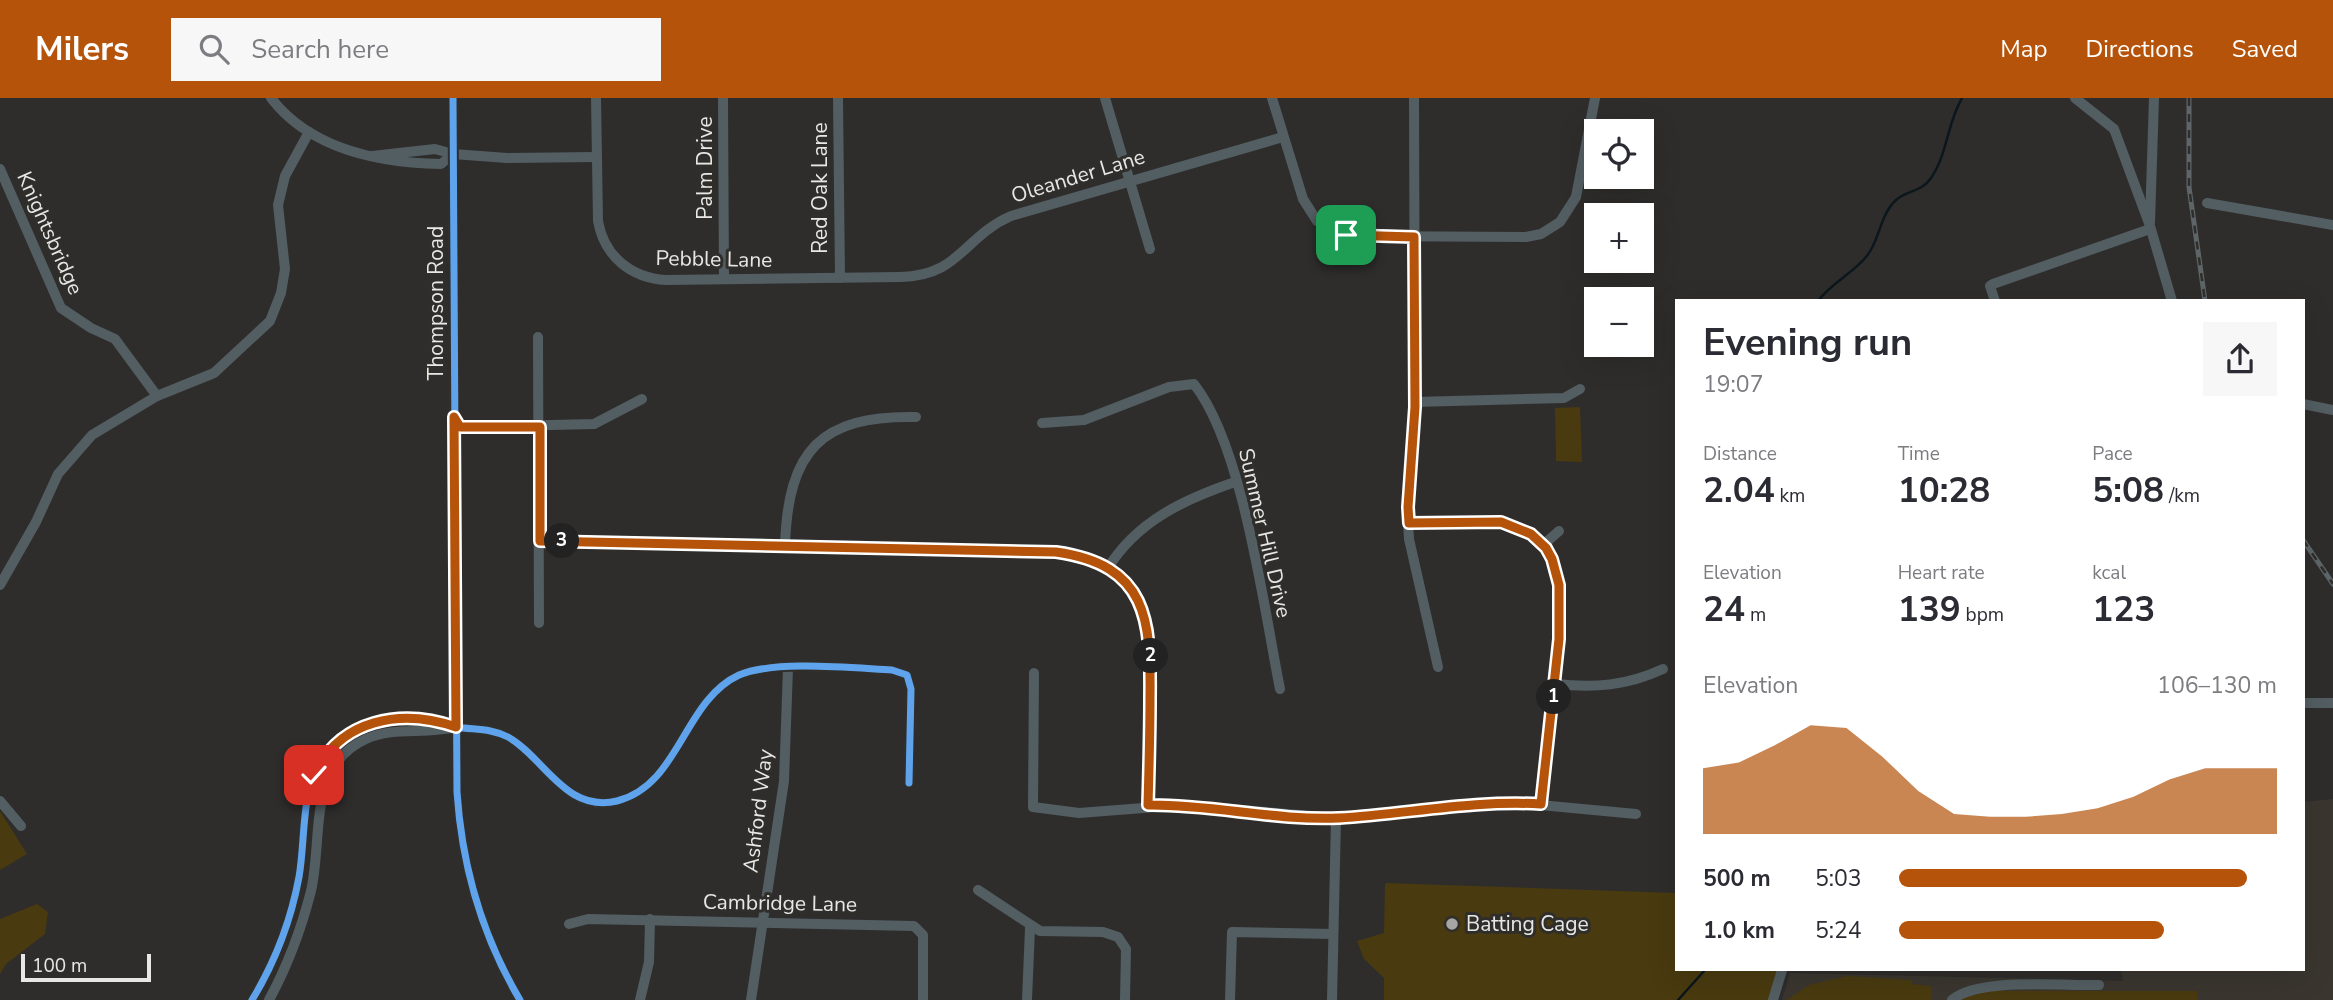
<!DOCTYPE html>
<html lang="en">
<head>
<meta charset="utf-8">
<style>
	:root { --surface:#fff; --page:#f7f7f7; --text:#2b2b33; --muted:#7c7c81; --accent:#b45309 }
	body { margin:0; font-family:"Nunito Sans",sans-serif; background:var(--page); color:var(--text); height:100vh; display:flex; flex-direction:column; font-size:26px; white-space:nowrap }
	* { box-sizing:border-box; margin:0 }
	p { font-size:23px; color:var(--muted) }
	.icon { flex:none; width:38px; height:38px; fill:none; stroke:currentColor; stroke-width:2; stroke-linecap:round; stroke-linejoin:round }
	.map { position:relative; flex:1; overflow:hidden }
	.details { position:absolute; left:1675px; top:201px; width:630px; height:672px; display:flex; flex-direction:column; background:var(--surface); border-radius:0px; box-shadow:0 7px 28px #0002 }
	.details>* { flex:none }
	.fabs { position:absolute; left:1584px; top:21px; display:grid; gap:14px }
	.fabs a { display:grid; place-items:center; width:70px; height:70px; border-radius:0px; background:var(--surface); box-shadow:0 7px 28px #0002; font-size:35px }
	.scale { position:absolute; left:21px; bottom:18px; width:130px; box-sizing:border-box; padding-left:7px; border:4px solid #e7e7e5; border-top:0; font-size:19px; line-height:24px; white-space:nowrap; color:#e7e7e5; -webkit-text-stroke:5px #2f2e2b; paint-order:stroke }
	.pin { position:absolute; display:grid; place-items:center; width:60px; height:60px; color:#fff; margin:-30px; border-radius:14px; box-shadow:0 4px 10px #0006 }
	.km { position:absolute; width:35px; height:35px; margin:-18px; border-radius:50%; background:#222; color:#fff; font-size:19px; line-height:35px; text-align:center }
	.round { display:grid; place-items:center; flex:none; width:74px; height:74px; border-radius:0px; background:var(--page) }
	.headline { display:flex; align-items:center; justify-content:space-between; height:119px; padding:0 28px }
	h1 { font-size:38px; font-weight:700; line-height:52px }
	.metrics { display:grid; grid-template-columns:repeat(3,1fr); gap:10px; height:119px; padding:7px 28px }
	.metrics div { display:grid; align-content:center }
	.metrics b { font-size:35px; font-weight:700 }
	.metrics small { font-size:19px; font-weight:400 }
	.metrics p { font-size:19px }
	.chart { height:196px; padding:14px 28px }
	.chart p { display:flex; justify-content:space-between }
	.chart svg { width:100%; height:126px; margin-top:7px; fill:var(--accent); opacity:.7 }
	ul { padding:0 28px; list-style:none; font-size:23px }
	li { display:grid; grid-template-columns:112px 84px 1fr; align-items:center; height:52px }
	li i { height:18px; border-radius:9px; background:var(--accent) }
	header { display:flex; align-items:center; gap:42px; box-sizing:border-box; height:98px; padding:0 35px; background:var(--accent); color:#fff }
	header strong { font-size:33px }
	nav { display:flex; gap:38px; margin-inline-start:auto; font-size:24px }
	.search { width:490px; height:63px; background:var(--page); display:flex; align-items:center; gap:18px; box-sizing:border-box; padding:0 24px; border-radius:0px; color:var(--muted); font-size:26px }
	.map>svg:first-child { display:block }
	.built { fill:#3a362f }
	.green { fill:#493a0f }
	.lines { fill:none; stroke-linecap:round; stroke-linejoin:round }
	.stream { stroke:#0b171c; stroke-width:2.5 }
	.minor { stroke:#535e62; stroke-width:10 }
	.rail-casing { stroke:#5e6568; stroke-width:5 }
	.rail { stroke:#2f2e2b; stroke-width:2.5; stroke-dasharray:8; stroke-linecap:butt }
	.cycleway-casing { stroke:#2f2e2b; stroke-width:11 }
	.cycleway { stroke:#60a3ed; stroke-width:7 }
	.route-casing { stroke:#fff; stroke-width:14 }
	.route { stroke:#b45309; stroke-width:9 }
	.poi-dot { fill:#a6a6a4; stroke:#2f2e2b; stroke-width:2.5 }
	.labels { text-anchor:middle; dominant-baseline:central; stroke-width:6; stroke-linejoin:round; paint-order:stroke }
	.street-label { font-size:21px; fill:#e7e7e5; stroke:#2f2e2b }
	.poi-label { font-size:21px; fill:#e7e7e5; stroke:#2f2e2b; text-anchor:start }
</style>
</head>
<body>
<header>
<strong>Milers</strong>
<div class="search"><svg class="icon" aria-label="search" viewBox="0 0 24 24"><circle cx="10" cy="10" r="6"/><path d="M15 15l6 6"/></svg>Search here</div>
<nav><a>Map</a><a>Directions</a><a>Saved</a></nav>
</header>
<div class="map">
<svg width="2333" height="902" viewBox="0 0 2333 902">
	<rect width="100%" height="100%" fill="#2e2d2c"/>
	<!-- built -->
	<path class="built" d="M2333,701V902H1782L1790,875L2123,883L2121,872H2303V704Z"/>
	<!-- green -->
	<g class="green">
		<path d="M1580,309L1582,364L1556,363L1555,310Z"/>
		<path d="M0,713L27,756L0,772Z"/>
		<path d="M1385,785L1676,795V872H1779L1778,902H1384V880L1364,861L1357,843L1384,835Z"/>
		<path d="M37,806L48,814L45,836L6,866L0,876V821Z"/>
		<path d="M1847,878L1912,882V886L1931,888V902H1787L1809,887Z"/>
		<path d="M1985,893H2197V902H1958Z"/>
	</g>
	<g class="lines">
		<!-- stream -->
		<g class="stream">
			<path d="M1818,203C1831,185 1852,176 1866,159C1880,143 1879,118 1896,102C1907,92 1922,94 1931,80C1948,55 1947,25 1962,0"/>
			<path d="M1678,902L1705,872"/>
		</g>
		<!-- minor -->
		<g class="minor">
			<path d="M271,0C311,52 379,65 441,66L453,56"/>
			<path d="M453,0L457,694C462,769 482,838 520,902"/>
			<path d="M596,0L598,123C604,158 631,180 666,182L900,179C960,178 963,139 1011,118L1283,39"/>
			<path d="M723,0L724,181"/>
			<path d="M838,0L840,180"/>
			<path d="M1105,0L1150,151"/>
			<path d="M1272,0L1303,101L1317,123L1334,133L1357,138L1526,139L1541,136L1560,124L1576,99L1595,0"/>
			<path d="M1414,0L1415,309L1407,409L1409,441L1438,569"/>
			<path d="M2075,0L2114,31L2150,128L2172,203"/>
			<path d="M372,58L435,51L453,56L507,60L596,59"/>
			<path d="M0,71L61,210L91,230L115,241L157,298"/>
			<path d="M2207,105L2333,127"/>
			<path d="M2150,124L2154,0"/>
			<path d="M1995,203L1990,188L1993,186L2150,131"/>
			<path d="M538,239L539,525"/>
			<path d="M1415,304L1564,300L1580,291"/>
			<path d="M2303,306L2333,312"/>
			<path d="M454,319L460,329L594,326L642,301"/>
			<path d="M1042,325L1084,322L1169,289L1194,286C1243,348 1264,511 1280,591"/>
			<path d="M1410,425L1501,424L1531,436L1546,450L1552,461L1559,487V541L1541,706"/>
			<path d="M540,443L1031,453C1092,455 1129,469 1149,531L1148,707"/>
			<path d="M1543,447L1559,433"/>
			<path d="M785,448C788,353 820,317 916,319"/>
			<path d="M1108,470C1137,423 1185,401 1235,384"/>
			<path d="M0,487L36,424L58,376L92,337L157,298L214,275L270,223L281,195L285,171L278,107L285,78L309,34"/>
			<path d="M1034,575L1033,709L1079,715L1182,707L1336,720L1509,704L1636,716"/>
			<path d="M1555,586C1595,590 1626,588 1663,571"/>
			<path d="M2303,605H2333"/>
			<path d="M0,703L21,728"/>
			<path d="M978,792L1040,833L1103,834L1118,839L1126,851L1125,902"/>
			<path d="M569,826L588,821L914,828L923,837V902"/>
			<path d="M252,902C275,864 291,822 299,779C306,739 300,689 325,656C349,624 399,613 436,622C443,624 449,628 456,629C474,632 491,630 508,639C545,660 565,715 617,703C680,687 683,603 739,577C774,562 852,570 892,572L907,577L911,591L909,685"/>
			<path d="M269,902C288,867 301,832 311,793C323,741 307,667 366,641C394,628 426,637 455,629"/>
			<path d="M640,902L649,864L650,821"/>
			<path d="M751,902L784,683L788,570"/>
			<path d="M1027,902L1030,830"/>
			<path d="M1230,902L1232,834L1333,836"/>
			<path d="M1332,902L1336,720"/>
			<path d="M1773,902L1782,872"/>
			<path d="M1952,902C1978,879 2064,888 2099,887"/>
		</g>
		<!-- rail casing -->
		<g class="rail-casing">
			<g id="rail">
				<path d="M2189,0V89L2205,203"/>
				<path d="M2303,442L2333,486"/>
			</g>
		</g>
		<!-- rail -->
		<use href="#rail" class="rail"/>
		<!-- cycleway casing -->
		<g class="cycleway-casing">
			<g id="cycleway">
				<path d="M453,0L457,694C462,769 482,838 520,902"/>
				<path d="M252,902C275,864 291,822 299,779C306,739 300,689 325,656C349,624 399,613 436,622C443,624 449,628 456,629C474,632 491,630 508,639C545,660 565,715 617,703C680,687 683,603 739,577C774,562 852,570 892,572L907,577L911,591L909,685"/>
			</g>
		</g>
		<!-- cycleway -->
		<use href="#cycleway" class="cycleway"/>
	</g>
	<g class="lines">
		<!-- route casing -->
		<g class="route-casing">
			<path id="route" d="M314,677C340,621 401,610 456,629L454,319L460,329H540V443L1056,454C1148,467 1151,522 1150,600C1150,636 1149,672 1148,707C1212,706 1276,723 1339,720C1407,716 1473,702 1541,706L1559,541V487L1552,461L1546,450L1531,436L1501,424L1409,425L1408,409L1415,309L1414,139L1346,137"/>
		</g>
		<!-- route -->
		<use href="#route" class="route"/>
	</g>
	<!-- markers -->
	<circle class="poi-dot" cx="1452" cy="826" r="7"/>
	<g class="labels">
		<!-- street labels -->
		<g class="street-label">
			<text transform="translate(705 70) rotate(-90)">Palm Drive</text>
			<text transform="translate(1078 78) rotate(-17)">Oleander Lane</text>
			<text transform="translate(820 90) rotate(-90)">Red Oak Lane</text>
			<text transform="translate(50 135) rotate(66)">Knightsbridge</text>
			<text transform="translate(714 161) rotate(1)">Pebble Lane</text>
			<text transform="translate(436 205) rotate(-90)">Thompson Road</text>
			<text transform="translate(1265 435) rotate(77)">Summer Hill Drive</text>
			<text transform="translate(758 713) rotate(-83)">Ashford Way</text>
			<text transform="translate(780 805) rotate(1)">Cambridge Lane</text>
		</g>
		<!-- poi labels -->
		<g class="poi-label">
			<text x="1466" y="826">Batting Cage</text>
		</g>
	</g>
</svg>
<div class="fabs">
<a><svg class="icon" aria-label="locate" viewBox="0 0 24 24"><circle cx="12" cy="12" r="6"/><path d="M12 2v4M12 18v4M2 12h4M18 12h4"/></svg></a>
<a>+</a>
<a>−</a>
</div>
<div class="scale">100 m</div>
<div class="pin" style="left:1346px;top:137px;background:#1e9e55"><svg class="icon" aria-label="arrive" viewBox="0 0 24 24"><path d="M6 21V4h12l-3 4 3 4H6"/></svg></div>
<div class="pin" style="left:314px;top:677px;background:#d93025"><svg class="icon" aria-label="check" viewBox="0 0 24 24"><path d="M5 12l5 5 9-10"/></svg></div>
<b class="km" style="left:1554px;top:599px">1</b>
<b class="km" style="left:1151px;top:558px">2</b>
<b class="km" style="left:562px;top:443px">3</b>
<section class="details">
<div class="headline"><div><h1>Evening run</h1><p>19:07</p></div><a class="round"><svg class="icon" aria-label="share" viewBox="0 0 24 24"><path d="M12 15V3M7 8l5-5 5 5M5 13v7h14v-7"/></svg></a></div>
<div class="metrics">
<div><p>Distance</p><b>2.04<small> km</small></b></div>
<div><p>Time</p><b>10:28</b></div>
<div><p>Pace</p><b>5:08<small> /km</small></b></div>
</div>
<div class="metrics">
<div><p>Elevation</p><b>24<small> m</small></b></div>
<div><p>Heart rate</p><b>139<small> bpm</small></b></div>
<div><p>kcal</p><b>123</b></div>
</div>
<div class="chart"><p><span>Elevation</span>106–130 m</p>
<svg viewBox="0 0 160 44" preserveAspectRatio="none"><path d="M0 44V21L10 19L20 13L30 6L40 7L50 17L60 29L70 37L80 38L90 38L100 37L110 35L120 31L130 25L140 21L150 21L160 21V44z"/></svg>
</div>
<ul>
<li><b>500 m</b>5:03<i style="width:92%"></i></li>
<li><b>1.0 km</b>5:24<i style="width:70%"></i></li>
</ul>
</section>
</div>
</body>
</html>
